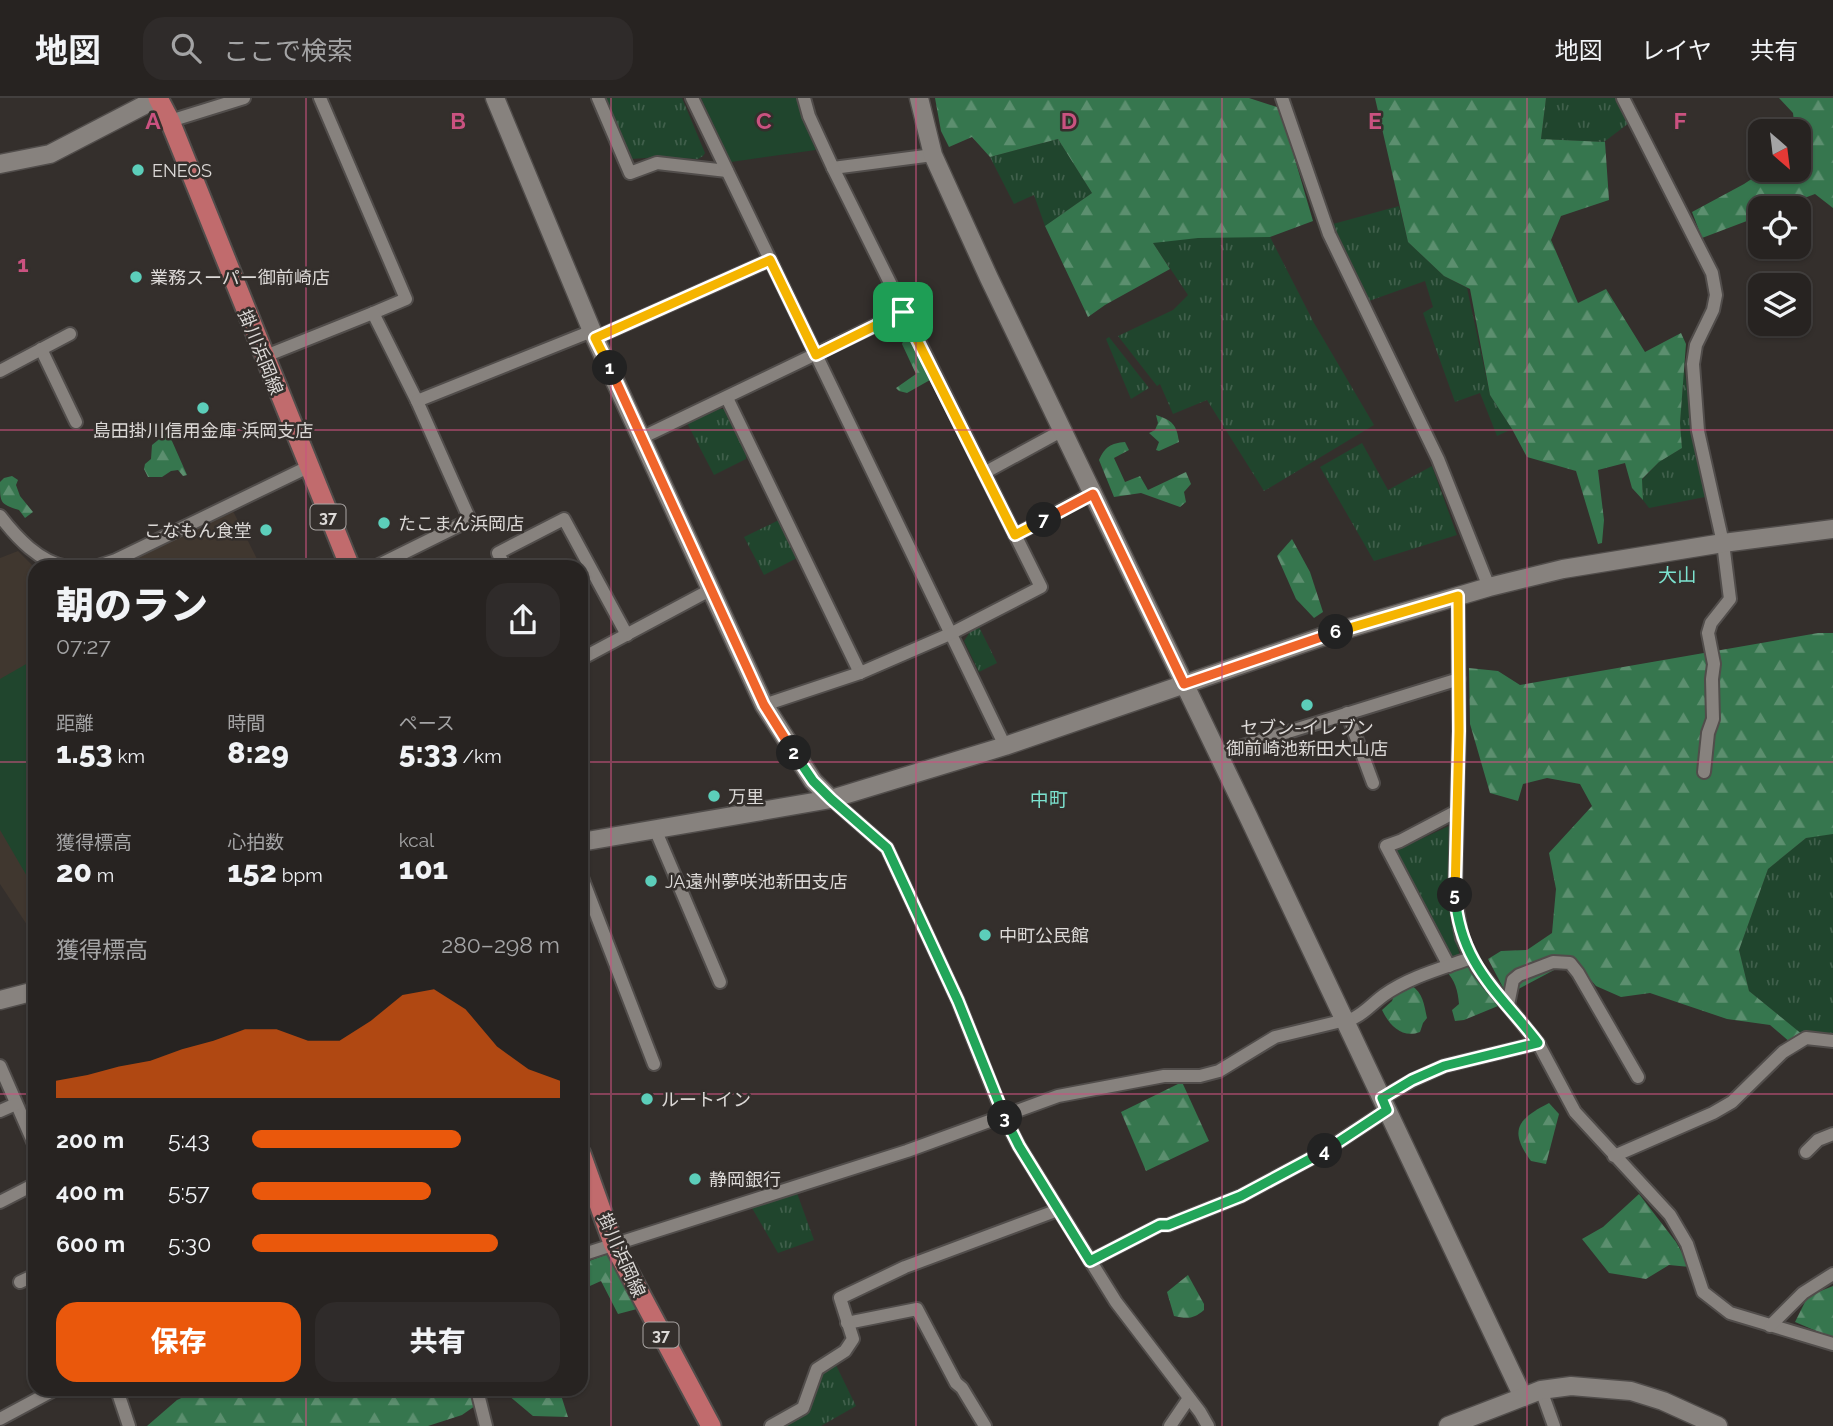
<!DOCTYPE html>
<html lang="ja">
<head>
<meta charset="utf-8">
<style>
	:root { --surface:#272321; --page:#2f2b2a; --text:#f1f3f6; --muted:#a4a4a5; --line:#43403f; --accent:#ea580c }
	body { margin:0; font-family:Raleway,"Noto Sans JP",sans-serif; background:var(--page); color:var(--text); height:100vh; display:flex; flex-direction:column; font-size:26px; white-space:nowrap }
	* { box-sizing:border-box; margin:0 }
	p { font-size:23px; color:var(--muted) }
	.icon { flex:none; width:38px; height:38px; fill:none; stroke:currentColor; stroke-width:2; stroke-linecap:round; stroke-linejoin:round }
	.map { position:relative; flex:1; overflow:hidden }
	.side { position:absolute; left:28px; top:462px; width:560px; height:836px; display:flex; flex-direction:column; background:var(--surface); border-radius:21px; box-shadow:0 2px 5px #0004,0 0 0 2px var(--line) }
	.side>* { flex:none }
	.needle { width:46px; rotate:152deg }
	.buttons { position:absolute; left:1748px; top:21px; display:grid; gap:14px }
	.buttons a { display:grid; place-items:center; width:63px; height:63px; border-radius:14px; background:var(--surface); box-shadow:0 2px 5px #0004,0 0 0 2px var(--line); font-size:35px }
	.pin { position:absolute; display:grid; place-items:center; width:60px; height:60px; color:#fff; margin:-30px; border-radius:14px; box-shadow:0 4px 10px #0006 }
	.km { position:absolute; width:35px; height:35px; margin:-18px; border-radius:50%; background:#222; color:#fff; font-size:19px; line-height:35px; text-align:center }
	.round { display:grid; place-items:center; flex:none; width:74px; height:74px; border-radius:21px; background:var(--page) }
	.head { display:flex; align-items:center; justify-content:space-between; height:119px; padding:0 28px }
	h1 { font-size:38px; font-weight:800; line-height:52px }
	.figures { display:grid; grid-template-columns:repeat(3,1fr); gap:10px; height:119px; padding:7px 28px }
	.figures div { display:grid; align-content:center }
	.figures b { font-size:30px; font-weight:800 }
	.figures small { font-size:19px; font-weight:400 }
	.figures p { font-size:19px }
	.chart { height:196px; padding:14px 28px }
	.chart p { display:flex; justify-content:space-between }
	.chart svg { width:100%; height:126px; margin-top:7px; fill:var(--accent); opacity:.7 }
	.button { display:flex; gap:14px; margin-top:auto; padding:14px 28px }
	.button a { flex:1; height:80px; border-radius:21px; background:var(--accent); color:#fff; font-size:28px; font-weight:800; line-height:80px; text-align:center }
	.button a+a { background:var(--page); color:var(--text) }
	ul { padding:0 28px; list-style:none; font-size:23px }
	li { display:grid; grid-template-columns:112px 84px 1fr; align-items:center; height:52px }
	li i { height:18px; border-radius:9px; background:var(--accent) }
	header { display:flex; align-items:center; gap:42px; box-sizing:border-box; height:98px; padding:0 35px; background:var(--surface); border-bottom:2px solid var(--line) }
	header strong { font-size:33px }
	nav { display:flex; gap:38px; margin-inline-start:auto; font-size:24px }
	.search { width:490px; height:63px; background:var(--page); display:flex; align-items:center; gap:18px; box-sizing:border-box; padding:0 24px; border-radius:21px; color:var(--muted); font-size:26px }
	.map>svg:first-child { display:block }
	.built { fill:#40372f }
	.grass { fill:url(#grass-tufts) }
	.forest { fill:url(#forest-firs) }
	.park { fill:#20452d }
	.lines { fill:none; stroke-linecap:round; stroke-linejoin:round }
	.street-casing { stroke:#514d4b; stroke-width:16 }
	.secondary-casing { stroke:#514d4b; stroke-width:21 }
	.primary-casing { stroke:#514d4b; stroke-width:23 }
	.street { stroke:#87827e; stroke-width:12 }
	.secondary { stroke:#87827e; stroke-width:18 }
	.primary { stroke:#c16b6d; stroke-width:19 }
	.split-1-casing { stroke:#fff; stroke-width:14 }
	.split-2-casing { stroke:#fff; stroke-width:14 }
	.split-3-casing { stroke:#fff; stroke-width:14 }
	.split-4-casing { stroke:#fff; stroke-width:14 }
	.split-5-casing { stroke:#fff; stroke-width:14 }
	.split-6-casing { stroke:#fff; stroke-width:14 }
	.split-7-casing { stroke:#fff; stroke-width:14 }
	.split-8-casing { stroke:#fff; stroke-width:14 }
	.split-1 { stroke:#f5b400; stroke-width:9 }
	.split-2 { stroke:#f0652b; stroke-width:9 }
	.split-3 { stroke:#22a559; stroke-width:9 }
	.split-4 { stroke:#22a559; stroke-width:9 }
	.split-5 { stroke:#22a559; stroke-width:9 }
	.split-6 { stroke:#f5b400; stroke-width:9 }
	.split-7 { stroke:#f0652b; stroke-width:9 }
	.split-8 { stroke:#f5b400; stroke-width:9 }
	.grid { fill:none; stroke:#ca5280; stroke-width:2; stroke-opacity:0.55 }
	.poi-dot { fill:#5cceba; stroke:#342f2c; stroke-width:2.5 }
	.labels { text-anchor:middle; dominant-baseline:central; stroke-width:5; stroke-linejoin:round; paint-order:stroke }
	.shield { fill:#342f2c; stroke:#aaa6a4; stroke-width:2 }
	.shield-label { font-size:16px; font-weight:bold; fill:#dcd9d7 }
	.poi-label { font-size:18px; fill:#dcd9d7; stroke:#342f2c; text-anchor:start }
	.street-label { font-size:18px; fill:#dcd9d7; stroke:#342f2c }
	.neighbourhood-label { font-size:19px; fill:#7ce2cf; stroke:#342f2c }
	.grid-label { font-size:23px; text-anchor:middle; font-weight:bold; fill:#ca5280; stroke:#342f2c; stroke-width:5; stroke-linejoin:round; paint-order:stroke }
</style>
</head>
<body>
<header>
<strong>地図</strong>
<div class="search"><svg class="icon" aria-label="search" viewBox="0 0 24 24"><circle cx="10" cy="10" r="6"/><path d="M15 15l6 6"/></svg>ここで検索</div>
<nav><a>地図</a><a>レイヤ</a><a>共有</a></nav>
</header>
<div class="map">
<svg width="1833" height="1328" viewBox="0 0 1833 1328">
	<defs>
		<pattern id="grass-tufts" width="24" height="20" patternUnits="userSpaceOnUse" patternTransform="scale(1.75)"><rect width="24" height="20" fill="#20452d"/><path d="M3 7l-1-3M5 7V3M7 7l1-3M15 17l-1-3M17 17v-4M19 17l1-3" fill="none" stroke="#405f4b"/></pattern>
		<pattern id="forest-firs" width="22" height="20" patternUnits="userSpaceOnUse" patternTransform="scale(1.75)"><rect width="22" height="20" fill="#36764e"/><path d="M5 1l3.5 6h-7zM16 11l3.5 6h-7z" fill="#5c8f6f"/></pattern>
	</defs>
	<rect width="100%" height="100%" fill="#342f2c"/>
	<!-- built -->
	<g class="built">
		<path d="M233,413L261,469H108Z"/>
		<path d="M18,453L35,470V839L0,786V460Z"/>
	</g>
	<!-- grass -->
	<g class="grass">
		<path d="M599,0H682L705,55L703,58L698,61L662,59L630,61Z"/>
		<path d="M1546,0H1620L1629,25L1604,44L1541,41Z"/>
		<path d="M1058,41L1092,95L1045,128L1034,97L1014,106L990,59Z"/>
		<path d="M1399,108L1408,144L1444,178L1467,190L1490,297L1512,331L1497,338L1480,295L1455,304L1423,215L1433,209L1425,183L1369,203L1333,126Z"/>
		<path d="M1268,135L1314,225L1374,327L1264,393L1207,302L1173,316L1160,286L1157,288L1118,238L1173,212L1188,197L1153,145L1165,142Z"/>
		<path d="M1109,239L1149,290L1131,301L1106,241Z"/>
		<path d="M1684,271L1705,399L1649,410L1643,402L1642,382L1659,364L1682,350L1680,325Z"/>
		<path d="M719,311H725L747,356L746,361L714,377L687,325Z"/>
		<path d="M1362,345L1388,392L1432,368L1457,437L1374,463L1320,369Z"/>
		<path d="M779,422L797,460L764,477L744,439Z"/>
		<path d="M979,529L997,565L979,574L964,543L970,534Z"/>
		<path d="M1449,728L1450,822L1460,858L1451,863L1393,754Z"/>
		<path d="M1833,733V944L1806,940L1749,893L1739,852L1768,771L1806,740Z"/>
		<path d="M797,1095L814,1142L778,1155L752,1110Z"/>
		<path d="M835,1265L856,1308L821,1328H784L780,1323L807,1307L819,1277Z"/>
	</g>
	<!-- forest -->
	<g class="forest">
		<path d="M935,0H1249L1280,10L1313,123L1270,139L1198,140L1153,145L1170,171L1105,207L1088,219L1045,128L1092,95L1058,41L990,59L972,39L949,49L941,33Z"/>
		<path d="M1375,0H1546L1541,41L1605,44L1609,102L1561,118L1551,142L1578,205L1606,191L1645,254L1681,235L1686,246L1680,325L1682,350L1659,364L1642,381L1643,402L1632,390L1625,365L1598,372L1604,422L1602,445L1598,446L1576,373L1527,359L1512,331L1490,297L1470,191L1444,178L1408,144Z"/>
		<path d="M1779,0H1833V110L1815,96L1778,110H1760V118L1702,140L1692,114L1744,86L1765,72H1799V33H1795L1793,15Z"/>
		<path d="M904,241H911L926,268L930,282L907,295L899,293L896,290L916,276L902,246Z"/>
		<path d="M1156,317C1172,322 1177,327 1179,344L1159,353L1156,352L1159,344L1149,335L1155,332L1158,325Z"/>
		<path d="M168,334L187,377L183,378L178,372L171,373L162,379H148L144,371L145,366L151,361L152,347Z"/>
		<path d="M1125,344L1129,352L1114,360L1125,384L1140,378L1148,392L1186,374L1191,386L1184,394L1186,404L1180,409L1141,395L1114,399L1099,362C1105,349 1111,345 1125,344Z"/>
		<path d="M12,378L18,382L16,387L20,398L33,414L25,420L19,412C0,406 0,405 0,384L4,380Z"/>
		<path d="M1292,441L1310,474L1323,514L1314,520L1296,501L1277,458Z"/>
		<path d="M1818,535H1833V736L1806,740L1768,771L1739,852L1749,893L1803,937L1791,945L1770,927L1727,921L1650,895L1621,899L1596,888L1573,862L1507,897L1488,861L1501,853L1527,852L1552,835L1556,791L1549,755L1592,708L1580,686L1547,680L1523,686L1518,703L1490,695L1470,626L1469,570L1498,573L1520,587Z"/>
		<path d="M1468,866L1471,875L1498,908L1464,922L1455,923L1452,912L1459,906C1458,893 1455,882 1446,873Z"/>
		<path d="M1411,887C1423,895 1424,906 1427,920L1423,925L1420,934C1402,941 1389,927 1382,912L1392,903L1395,894Z"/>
		<path d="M1182,984L1209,1043L1146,1073L1121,1014Z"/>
		<path d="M1549,1005L1559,1016L1546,1066L1531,1063C1508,1032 1518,1021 1549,1005Z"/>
		<path d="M1639,1096L1676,1144L1690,1169L1669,1167L1646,1181L1609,1175L1582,1141L1603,1129Z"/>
		<path d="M608,1156L637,1211L618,1216L601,1183L581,1192V1166Z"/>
		<path d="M1188,1177L1204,1206V1212C1194,1221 1187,1221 1174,1218L1167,1194Z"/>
		<path d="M1833,1188V1240L1795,1224L1808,1198Z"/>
		<path d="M199,1292H498L462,1317L428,1328H147L177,1302Z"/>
		<path d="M502,1292H566L561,1297L568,1319L533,1318Z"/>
	</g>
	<!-- park -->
	<g class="park">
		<path d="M701,0H797L803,21L816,52L731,64Z"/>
		<path d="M35,561V792L0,732V581Z"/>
	</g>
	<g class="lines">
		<!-- street casing -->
		<g class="street-casing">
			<g id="street">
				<path d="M320,0L406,201L373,215"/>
				<path d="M598,0L630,75L657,65L727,73"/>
				<path d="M692,0L1005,648"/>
				<path d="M1282,0L1329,136L1438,361L1489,489"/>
				<path d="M1623,0L1712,175L1716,197L1713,212L1696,247L1693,266L1698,333L1723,445L1730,501L1711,525L1708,535L1714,566L1712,581L1713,621L1708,635L1704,674"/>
				<path d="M170,23L244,0"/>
				<path d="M833,70L933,57"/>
				<path d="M595,240L770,162"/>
				<path d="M41,251L76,324"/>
				<path d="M263,259L373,215L417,303L470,422L375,469"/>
				<path d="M0,273L70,236"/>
				<path d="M727,300L860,575"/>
				<path d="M417,303L592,233"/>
				<path d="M643,339L903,214"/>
				<path d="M984,375L1063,332"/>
				<path d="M0,418C17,440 39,464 67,469"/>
				<path d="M1015,437L1093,395"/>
				<path d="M95,469L116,462L308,369"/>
				<path d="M505,469L498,455L564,421L627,537"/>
				<path d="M1458,497L1459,633L1455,799L1462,840L1477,870L1538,945L1575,1014L1670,1117L1687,1146L1703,1194L1730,1215L1833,1246"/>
				<path d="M581,561L710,492"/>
				<path d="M764,607L860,575L950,536L1041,489L833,70L809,18L804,0"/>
				<path d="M1347,615L1373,685"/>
				<path d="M1217,656L1459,581"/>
				<path d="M831,701L887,750L958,903L1004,1019L1019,1048L1116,1204L1200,1314L1208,1328"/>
				<path d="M655,731L720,884"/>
				<path d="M581,777L654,966"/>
				<path d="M1449,868L1386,748L1400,743L1457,713"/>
				<path d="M1508,907L1513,882L1519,877L1553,864L1570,865L1578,875L1638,979"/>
				<path d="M0,968L35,1048"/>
				<path d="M1382,1000L1413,982L1444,968L1538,945"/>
				<path d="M0,1013L16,1006"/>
				<path d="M1806,1054L1818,1042L1833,1036"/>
				<path d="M1614,1058L1713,1015L1732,1004L1783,954L1806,940L1833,943"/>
				<path d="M0,1104L35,1086"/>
				<path d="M581,1157L907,1053L1058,998L1164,978H1200L1219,973L1275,939L1354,920C1366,914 1374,904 1384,897C1409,879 1443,870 1471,860"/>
				<path d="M1090,1163L1160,1127H1168L1241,1098L1323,1054L1387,1012"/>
				<path d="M20,1184L35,1177"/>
				<path d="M847,1225L917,1211L956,1285L962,1290L985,1328"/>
				<path d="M1770,1228L1803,1195L1833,1176"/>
				<path d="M117,1292L129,1328"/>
				<path d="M477,1292L486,1328"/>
				<path d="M1541,1292L1554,1328"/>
				<path d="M0,1321L54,1292"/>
				<path d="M771,1328L803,1310L817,1271L845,1253L853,1241L840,1200L905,1169L1058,1112"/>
				<path d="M1170,1328L1189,1300"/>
			</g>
		</g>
		<!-- secondary casing -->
		<g class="secondary-casing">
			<g id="secondary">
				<path d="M495,0L592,233L764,607L813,683L831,701"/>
				<path d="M919,0L933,57L989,180L1248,718L1523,1299"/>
				<path d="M0,66L50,56L158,0"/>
				<path d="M581,744L831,701L1005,648L1336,534L1489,489L1563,471L1723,445L1833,431"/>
				<path d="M0,902L35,893"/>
				<path d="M1448,1328L1541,1292L1571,1288L1631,1293L1663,1303L1718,1328"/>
			</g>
		</g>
		<!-- primary casing -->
		<g class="primary-casing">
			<g id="primary">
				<path d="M158,0L170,23L350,469"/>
				<path d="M581,1056L613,1145L711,1328"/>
			</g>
		</g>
		<!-- street -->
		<use href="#street" class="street"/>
		<!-- secondary -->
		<use href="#secondary" class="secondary"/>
		<!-- primary -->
		<use href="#primary" class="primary"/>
	</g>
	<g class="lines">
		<!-- split-1 casing -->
		<g class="split-1-casing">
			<path id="split-1" d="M610,270L595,240L770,162L816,257L903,214"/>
		</g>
		<!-- split-2 casing -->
		<g class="split-2-casing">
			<path id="split-2" d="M610,270L764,607L794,655"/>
		</g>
		<!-- split-3 casing -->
		<g class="split-3-casing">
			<path id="split-3" d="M794,655L813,683L831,701L887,750L958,903L1005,1020"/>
		</g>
		<!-- split-4 casing -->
		<g class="split-4-casing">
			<path id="split-4" d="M1005,1020L1019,1048L1090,1163L1160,1127H1168L1241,1098L1325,1053"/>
		</g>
		<!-- split-5 casing -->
		<g class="split-5-casing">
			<path id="split-5" d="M1325,1053L1387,1012L1382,1000L1412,982L1444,968L1538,945C1499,894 1460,867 1455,797"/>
		</g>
		<!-- split-6 casing -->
		<g class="split-6-casing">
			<path id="split-6" d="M1336,534L1458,498L1459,633L1455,797"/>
		</g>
		<!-- split-7 casing -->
		<g class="split-7-casing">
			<path id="split-7" d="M1044,422L1093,396L1184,586L1336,534"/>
		</g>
		<!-- split-8 casing -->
		<g class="split-8-casing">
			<path id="split-8" d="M903,214L1015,437L1044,422"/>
		</g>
		<!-- split-1 -->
		<use href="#split-1" class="split-1"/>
		<!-- split-2 -->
		<use href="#split-2" class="split-2"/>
		<!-- split-3 -->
		<use href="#split-3" class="split-3"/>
		<!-- split-4 -->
		<use href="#split-4" class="split-4"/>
		<!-- split-5 -->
		<use href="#split-5" class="split-5"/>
		<!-- split-6 -->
		<use href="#split-6" class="split-6"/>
		<!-- split-7 -->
		<use href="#split-7" class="split-7"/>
		<!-- split-8 -->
		<use href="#split-8" class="split-8"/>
	</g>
	<!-- grid -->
	<path class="grid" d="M306,0V469M611,0V1328M916,0V1328M1222,0V1328M1527,0V1328M0,332H1833M0,664H35M581,664H1833M0,996H35M581,996H1833M306,1292V1328"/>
	<!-- markers -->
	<g class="poi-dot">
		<circle cx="138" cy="72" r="7"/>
		<circle cx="136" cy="179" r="7"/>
		<circle cx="203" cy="310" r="7"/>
		<circle cx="384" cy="425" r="7"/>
		<circle cx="266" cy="432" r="7"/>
		<circle cx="1307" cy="607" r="7"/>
		<circle cx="714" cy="698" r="7"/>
		<circle cx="651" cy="783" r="7"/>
		<circle cx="985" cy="837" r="7"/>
		<circle cx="647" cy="1001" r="7"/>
		<circle cx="695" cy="1081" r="7"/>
	</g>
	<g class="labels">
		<!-- shield labels -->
		<g class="shield">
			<rect x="310.5" y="406.5" width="35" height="25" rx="5"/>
			<rect x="643.5" y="1224.5" width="35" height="25" rx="5"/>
		</g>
		<g class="shield-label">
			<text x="328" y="419">37</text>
			<text x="661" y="1237">37</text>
		</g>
		<!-- poi labels -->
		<g class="poi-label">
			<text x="152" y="72">ENEOS</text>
			<text x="150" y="179">業務スーパー御前崎店</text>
			<text x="203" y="332" text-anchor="middle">島田掛川信用金庫 浜岡支店</text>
			<text x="398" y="425">たこまん浜岡店</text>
			<text x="252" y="432" text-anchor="end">こなもん食堂</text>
			<text x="1307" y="629" text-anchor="middle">セブン‐イレブン<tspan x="1307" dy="21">御前崎池新田大山店</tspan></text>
			<text x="728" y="698">万里</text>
			<text x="665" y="783">JA遠州夢咲池新田支店</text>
			<text x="999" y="837">中町公民館</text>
			<text x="661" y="1001">ルートイン</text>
			<text x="709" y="1081">静岡銀行</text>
		</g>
		<!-- street labels -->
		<g class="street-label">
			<text transform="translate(261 254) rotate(68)">掛川浜岡線</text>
			<text transform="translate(622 1157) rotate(66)">掛川浜岡線</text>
		</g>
		<!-- neighbourhood labels -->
		<g class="neighbourhood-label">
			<text x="1677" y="477">大山</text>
			<text x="1049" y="701">中町</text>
		</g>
	</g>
	<g class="grid-label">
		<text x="153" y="31">A</text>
		<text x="458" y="31">B</text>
		<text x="764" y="31">C</text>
		<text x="1069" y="31">D</text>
		<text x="1375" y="31">E</text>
		<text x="1680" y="31">F</text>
		<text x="23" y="174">1</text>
	</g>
</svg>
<div class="buttons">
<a><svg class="needle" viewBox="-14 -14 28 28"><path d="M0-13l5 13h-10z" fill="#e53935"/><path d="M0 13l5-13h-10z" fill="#a4a4a5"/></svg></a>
<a><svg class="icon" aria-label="locate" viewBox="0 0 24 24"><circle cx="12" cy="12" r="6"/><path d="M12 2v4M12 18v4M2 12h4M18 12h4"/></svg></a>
<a><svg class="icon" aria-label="layers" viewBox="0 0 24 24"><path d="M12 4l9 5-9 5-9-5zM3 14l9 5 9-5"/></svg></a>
</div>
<div class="pin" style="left:903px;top:214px;background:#1e9e55"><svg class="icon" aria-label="arrive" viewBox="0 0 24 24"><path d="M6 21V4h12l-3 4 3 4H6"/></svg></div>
<b class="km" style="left:610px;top:270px">1</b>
<b class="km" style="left:794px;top:655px">2</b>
<b class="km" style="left:1005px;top:1020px">3</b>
<b class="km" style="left:1325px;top:1053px">4</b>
<b class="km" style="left:1455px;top:797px">5</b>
<b class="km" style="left:1336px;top:534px">6</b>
<b class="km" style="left:1044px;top:422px">7</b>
<section class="side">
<div class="head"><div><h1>朝のラン</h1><p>07:27</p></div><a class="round"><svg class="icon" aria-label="share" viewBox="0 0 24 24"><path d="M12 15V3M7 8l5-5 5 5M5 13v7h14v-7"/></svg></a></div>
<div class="figures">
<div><p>距離</p><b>1.53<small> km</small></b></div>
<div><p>時間</p><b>8:29</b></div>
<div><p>ペース</p><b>5:33<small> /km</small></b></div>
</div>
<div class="figures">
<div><p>獲得標高</p><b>20<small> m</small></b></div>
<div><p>心拍数</p><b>152<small> bpm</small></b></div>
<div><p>kcal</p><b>101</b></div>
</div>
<div class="chart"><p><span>獲得標高</span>280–298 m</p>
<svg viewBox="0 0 160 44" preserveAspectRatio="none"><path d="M0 44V38L10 36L20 33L30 31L40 27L50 24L60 20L70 20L80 24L90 24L100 17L110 8L120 6L130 13L140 26L150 34L160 38V44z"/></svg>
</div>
<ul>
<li><b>200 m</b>5:43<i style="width:68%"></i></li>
<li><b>400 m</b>5:57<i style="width:58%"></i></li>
<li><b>600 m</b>5:30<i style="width:80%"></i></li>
</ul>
<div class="button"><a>保存</a><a>共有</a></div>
</section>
</div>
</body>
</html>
